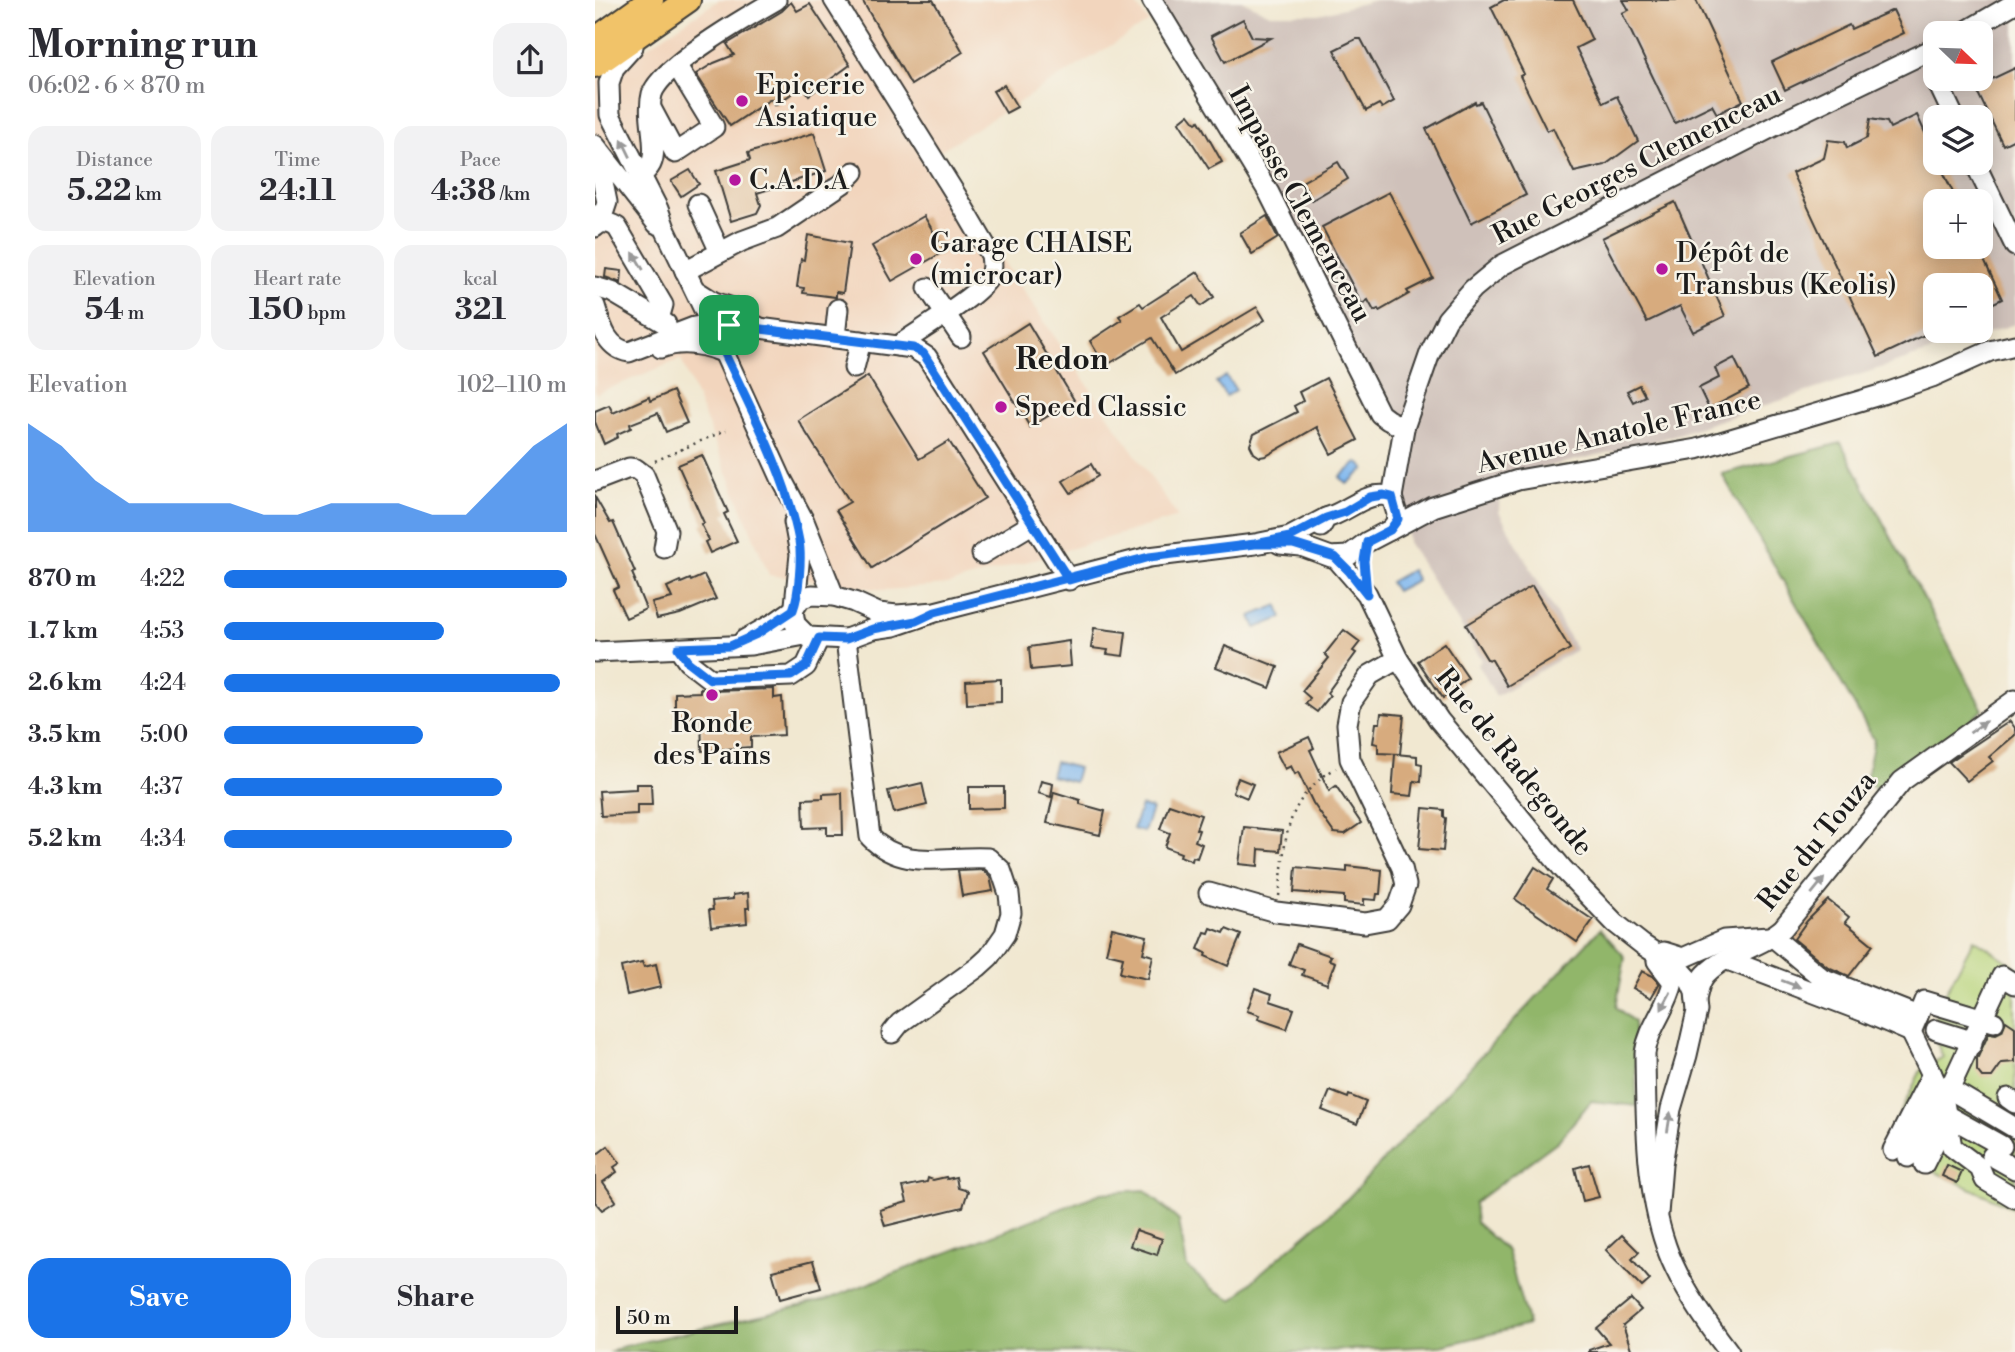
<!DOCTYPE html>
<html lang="en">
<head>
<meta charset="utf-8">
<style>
	:root { --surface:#fff; --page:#f2f2f3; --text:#2b2b33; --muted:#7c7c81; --accent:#1a73e8 }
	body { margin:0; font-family:"Libre Bodoni",serif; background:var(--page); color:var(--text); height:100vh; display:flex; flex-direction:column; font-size:26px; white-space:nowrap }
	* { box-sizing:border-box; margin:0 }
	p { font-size:23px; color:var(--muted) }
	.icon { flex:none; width:38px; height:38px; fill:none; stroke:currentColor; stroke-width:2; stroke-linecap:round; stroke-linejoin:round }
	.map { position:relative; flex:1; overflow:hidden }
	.panel { display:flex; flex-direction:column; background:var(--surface); width:595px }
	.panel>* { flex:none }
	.needle { width:46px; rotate:113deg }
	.fabs { position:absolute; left:1328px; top:21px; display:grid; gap:14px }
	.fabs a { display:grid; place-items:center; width:70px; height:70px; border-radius:14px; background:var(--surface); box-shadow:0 4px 18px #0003; font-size:35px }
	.scale { position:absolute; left:21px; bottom:18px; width:122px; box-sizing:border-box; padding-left:7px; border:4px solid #1c1c1c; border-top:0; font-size:19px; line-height:24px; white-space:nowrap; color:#1c1c1c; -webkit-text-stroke:5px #f7f3e8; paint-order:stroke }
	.pin { position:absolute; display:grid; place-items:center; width:60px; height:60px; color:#fff; margin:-30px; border-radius:14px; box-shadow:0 4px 10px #0006 }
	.round { display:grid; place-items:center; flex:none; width:74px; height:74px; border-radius:21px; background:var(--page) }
	.head { display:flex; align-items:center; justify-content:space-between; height:119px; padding:0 28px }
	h1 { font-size:38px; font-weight:700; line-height:52px }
	.stats { display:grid; grid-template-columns:repeat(3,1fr); gap:10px; height:119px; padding:7px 28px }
	.stats div { display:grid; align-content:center; border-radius:18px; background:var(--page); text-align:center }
	.stats b { font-size:30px; font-weight:700 }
	.stats small { font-size:19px; font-weight:400 }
	.stats p { font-size:19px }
	.chart { height:196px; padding:14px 28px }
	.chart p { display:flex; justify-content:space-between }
	.chart svg { width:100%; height:126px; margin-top:7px; fill:var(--accent); opacity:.7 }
	.button { display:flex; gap:14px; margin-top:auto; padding:14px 28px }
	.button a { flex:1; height:80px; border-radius:21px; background:var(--accent); color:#fff; font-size:28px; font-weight:700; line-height:80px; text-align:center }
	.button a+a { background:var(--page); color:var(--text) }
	ul { padding:0 28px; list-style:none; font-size:23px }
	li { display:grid; grid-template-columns:112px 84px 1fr; align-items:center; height:52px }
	li i { height:18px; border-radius:9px; background:var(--accent) }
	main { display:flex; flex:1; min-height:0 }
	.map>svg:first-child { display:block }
	.built { fill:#f2d5bd }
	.industrial { fill:#cfc1ba; fill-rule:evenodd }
	.green { fill:#b7d47a; stroke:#6a784b; stroke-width:2 }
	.forest { fill:#91b66a; stroke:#566943; stroke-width:2 }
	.water { fill:#7fb7ef; stroke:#4e6a86; stroke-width:2 }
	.building { fill:#d7ab7e }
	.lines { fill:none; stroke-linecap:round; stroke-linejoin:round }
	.minor-casing { stroke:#3c3b37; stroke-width:23 }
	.major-casing { stroke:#3c3b37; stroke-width:28 }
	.path { stroke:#3c3b37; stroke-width:2.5; stroke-dasharray:2 5; stroke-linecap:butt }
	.minor { stroke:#fff; stroke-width:19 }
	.major { stroke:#f1c369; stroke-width:24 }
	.oneway { fill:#999 }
	.route-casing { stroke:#fff; stroke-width:14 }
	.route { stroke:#1a73e8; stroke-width:9 }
	.poi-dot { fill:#b5179e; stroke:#f7f3e8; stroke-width:2.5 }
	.labels { text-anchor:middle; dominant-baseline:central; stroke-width:5; stroke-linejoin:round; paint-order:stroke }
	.poi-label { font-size:28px; fill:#1c1c1c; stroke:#f7f3e8; text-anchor:start }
	.street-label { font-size:28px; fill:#1c1c1c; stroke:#f7f3e8 }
	.neighbourhood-label { font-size:30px; font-weight:bold; fill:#1c1c1c; stroke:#f7f3e8 }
</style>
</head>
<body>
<main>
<section class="panel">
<div class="head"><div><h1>Morning run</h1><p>06:02 · 6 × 870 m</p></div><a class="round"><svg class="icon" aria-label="share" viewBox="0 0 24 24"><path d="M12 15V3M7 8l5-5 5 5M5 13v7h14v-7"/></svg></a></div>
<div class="stats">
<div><p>Distance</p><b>5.22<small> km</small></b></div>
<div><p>Time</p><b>24:11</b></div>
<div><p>Pace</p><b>4:38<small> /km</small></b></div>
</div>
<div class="stats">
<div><p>Elevation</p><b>54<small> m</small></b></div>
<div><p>Heart rate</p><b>150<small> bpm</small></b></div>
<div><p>kcal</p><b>321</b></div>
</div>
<div class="chart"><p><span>Elevation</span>102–110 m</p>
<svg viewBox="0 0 160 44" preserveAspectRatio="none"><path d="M0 44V6L10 14L20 26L30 34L40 34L50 34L60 34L70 38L80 38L90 34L100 34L110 34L120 38L130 38L140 26L150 14L160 6V44z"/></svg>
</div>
<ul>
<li><b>870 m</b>4:22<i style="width:100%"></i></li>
<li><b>1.7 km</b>4:53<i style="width:64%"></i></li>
<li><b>2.6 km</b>4:24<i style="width:98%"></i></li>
<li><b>3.5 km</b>5:00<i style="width:58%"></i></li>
<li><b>4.3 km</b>4:37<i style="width:81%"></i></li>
<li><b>5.2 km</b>4:34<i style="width:84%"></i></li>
</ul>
<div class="button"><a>Save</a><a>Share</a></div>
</section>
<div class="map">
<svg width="1420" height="1352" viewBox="0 0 1420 1352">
	<rect width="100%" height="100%" fill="#f7f3e8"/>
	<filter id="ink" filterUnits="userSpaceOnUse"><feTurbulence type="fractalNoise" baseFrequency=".0143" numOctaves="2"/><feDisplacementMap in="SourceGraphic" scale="14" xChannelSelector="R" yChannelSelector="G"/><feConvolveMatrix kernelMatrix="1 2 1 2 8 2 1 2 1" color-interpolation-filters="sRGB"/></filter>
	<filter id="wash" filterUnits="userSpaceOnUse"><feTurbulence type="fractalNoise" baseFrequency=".00686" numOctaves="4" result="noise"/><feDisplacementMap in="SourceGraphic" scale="28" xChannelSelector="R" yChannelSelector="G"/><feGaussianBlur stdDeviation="1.57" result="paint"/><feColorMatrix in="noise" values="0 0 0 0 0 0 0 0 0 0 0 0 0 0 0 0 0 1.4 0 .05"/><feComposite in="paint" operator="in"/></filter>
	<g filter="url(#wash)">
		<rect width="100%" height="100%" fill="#f1e8d1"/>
		<!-- built -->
		<path class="built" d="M124,0H537L554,22L336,156L583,517L352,585L290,590L174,575L86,359L0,394V81Z"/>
		<!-- industrial -->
		<path class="industrial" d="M562,0H646L675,14H724L781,0H1420V324L1058,442L905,478L904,512L981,650L901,696L883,664L887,660L813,542L803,434ZM1340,33H1386V79H1340ZM1340,117H1386V163H1340ZM1340,201H1386V247H1340ZM1340,285H1386V331H1340Z"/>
		<!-- green -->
		<path class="green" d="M1379,939L1420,966V1209L1288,1148L1326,1070L1348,1057L1336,1030L1347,1000Z"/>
		<!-- forest -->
		<g class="forest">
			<path d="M1246,443L1388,710L1283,792L1271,779L1279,740L1127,474Z"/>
			<path d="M1005,929L1030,957L1021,1007L1039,1022L1042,1106L996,1101L963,1141L879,1203L881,1223L912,1251L933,1325L846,1346L703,1352H17L26,1347L231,1300L506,1193L550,1190L584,1221L592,1267L618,1289L638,1300L667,1272L753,1198Z"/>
		</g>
		<!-- water -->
		<g class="water">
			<path d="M631,376L641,390L631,396L621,382Z"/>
			<path d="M763,462L770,469L752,484L745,477Z"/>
			<path d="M816,570L822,580L801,591L795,582Z"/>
			<path d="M683,605L687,618L661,628L656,616Z"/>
			<path d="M460,762L483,768L479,782L456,776Z"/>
			<path d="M546,806L557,809L549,832L538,829Z"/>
		</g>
		<g id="blocks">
			<!-- building -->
			<g class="building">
				<path d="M267,0H338L368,52L316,85Z"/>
				<path d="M909,0H978L997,40L981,48L1008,103L1022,96L1043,141L1010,165L979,172L958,128L952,131L925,76L929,74L896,7Z"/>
				<path d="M1028,0H1101L1148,101L1122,114L1117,105L1080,123L1027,13L1034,10Z"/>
				<path d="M196,2L202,11L215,4L255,65L214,95L208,86L180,105L176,99L135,126L101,74L119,63L139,55L132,44L187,11Z"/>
				<path d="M1298,10L1309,33L1190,90L1177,62L1254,25L1256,29Z"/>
				<path d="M648,19L657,37L676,38L630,62L616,36Z"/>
				<path d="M761,39H766L799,101L787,108L784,104L771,111L739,50Z"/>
				<path d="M1420,68V139L1408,145L1380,87Z"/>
				<path d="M409,85L422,107L411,113L398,91Z"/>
				<path d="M880,102L881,104L886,102L931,195L876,223L831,129Z"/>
				<path d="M594,114L601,123L604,121L627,162L614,169L584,122Z"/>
				<path d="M1322,115L1331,135L1340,131V163H1344L1362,201H1340V247H1383L1407,299L1386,309V285H1340V330L1283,357L1197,173L1229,158L1233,140L1250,142L1252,148L1272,138L1275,119L1292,122L1295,128Z"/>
				<path d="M219,133L231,171L162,193L166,205L162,213L136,221L121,171L155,160L153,153Z"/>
				<path d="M743,162L753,179L717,200L707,182Z"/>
				<path d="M95,170L104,184L86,196L76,181Z"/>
				<path d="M794,192L838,278L812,291L814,294L784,311L783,309L779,311L773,300L767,304L727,227Z"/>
				<path d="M1080,202L1130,316L1098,332L1085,306L1052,322L1007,238Z"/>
				<path d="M329,216L350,251L297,281L277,246Z"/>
				<path d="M672,216L683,238L657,254L645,233Z"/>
				<path d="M213,235L255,243L248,293L241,292V297L208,293L209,288L202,287L206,259L209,260Z"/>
				<path d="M11,269L27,271L26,283L10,277Z"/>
				<path d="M603,272L619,297L606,306L599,296L566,317L586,352L662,307L670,320L580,375L557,338L510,366L495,341L527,320L524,316L545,303L548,307Z"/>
				<path d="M433,323L479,400L435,427L389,351Z"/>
				<path d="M1139,358L1154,388L1114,409L1104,388L1124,378L1120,368Z"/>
				<path d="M273,376L324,459L354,441L390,498L277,568L241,510L255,502L203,420Z"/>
				<path d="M731,378L763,440L736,454L722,427L671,456L665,457L659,453L655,445L659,434L702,412L699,406L708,401L704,392Z"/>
				<path d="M1044,385L1050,396L1038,402L1032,391Z"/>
				<path d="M78,391L92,423L71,432L63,413L35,424L36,428L22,434L23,437L9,444L0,422V411L14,405L18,413L54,397L55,401Z"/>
				<path d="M107,455L133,512L129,514L142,541L115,553L110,542L114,540L106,524L109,523L83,465Z"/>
				<path d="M496,464L503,476L476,493L468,481Z"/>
				<path d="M0,497L15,523L18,522L40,572L37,573L40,580H39L51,609L31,618L18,590L24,587L0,534Z"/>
				<path d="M109,575L121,599L85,614L62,619L57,603L77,598L72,587L85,581L86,583L95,579L96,581Z"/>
				<path d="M937,586L975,649L912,686L897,660L892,659L871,625Z"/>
				<path d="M499,628L531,632L528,656L512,654L513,650L496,648Z"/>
				<path d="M749,630L765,642L758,651L761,653L732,693L735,696L722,712L711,704L715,698L707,691L734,658L730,654Z"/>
				<path d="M474,641L476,666L436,670L434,647Z"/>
				<path d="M849,643L873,678L848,698L823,661Z"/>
				<path d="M630,646L683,667L675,688L621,667Z"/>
				<path d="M406,679V702L372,704L371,681Z"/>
				<path d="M105,688L115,691L179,689V698L187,697L189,735L156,737V747L107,751L106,716L80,717V693L105,692Z"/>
				<path d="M786,713L809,715L805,754L783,753V744L778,743L781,723H785Z"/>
				<path d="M1415,721L1420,728V735L1394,757L1398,761L1372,781L1354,762Z"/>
				<path d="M714,737L719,748L715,750L734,791L741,786L766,823L750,834L739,833L718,803L703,772L700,774L696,766L690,769L681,752Z"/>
				<path d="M800,754L822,756V763L827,764L826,782L819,781L817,796L797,794Z"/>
				<path d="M643,778L658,784L652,798L638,792Z"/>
				<path d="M446,781L458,784L456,797L443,793Z"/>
				<path d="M327,783L332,805L299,813L293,791Z"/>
				<path d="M41,784H56L57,805H42V814L6,816L4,791L41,789Z"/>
				<path d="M374,787H409V808L374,809Z"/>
				<path d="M459,792L485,800V804L510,811L505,835L452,823Z"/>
				<path d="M247,793L248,835H232V827L209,828L208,799L228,798V794Z"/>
				<path d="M574,804L606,815L601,829L604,830L600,841L607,844L602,858L598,857L597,861L585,856L586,853L570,847L575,833L565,829Z"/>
				<path d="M828,808L849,810V817L851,818L848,851L824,849Z"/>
				<path d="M649,827L687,831L685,851L664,849L663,866L644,864Z"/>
				<path d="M752,866L787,870L785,894H782L781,900L769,899V905L749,903V896L699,892L701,867L752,872Z"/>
				<path d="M940,867L958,879L952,889L998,920L982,942L920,899Z"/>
				<path d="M388,870L395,877L398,891L367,896L363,871Z"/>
				<path d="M153,893L154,908H151L152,923L116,927L114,910H118L117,901L138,899V895Z"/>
				<path d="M1233,900L1254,917L1250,922L1278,945L1254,976L1233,967L1199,939L1212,921Z"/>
				<path d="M517,928L552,936L548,953L558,956L553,979L525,973L528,957L511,953Z"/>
				<path d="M616,928L629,933L631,929L646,935L633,966L610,956L611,953L603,949L610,932L614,933Z"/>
				<path d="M702,944L736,956L734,960L740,962L732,984L707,975L709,970L694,964Z"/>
				<path d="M47,962L49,967L61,964L66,987L32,995L26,967Z"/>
				<path d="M1047,971L1058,976L1064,984L1056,998L1038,988Z"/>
				<path d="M660,988L677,994L675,1001L699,1009L692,1029L663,1019L665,1015L652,1011Z"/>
				<path d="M1411,1021L1420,1027V1062L1407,1063L1397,1077H1387L1382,1071V1059L1394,1033L1401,1034L1407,1031Z"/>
				<path d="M735,1091L753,1098L754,1095L771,1102L762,1124L727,1110Z"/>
				<path d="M13,1146L25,1163L19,1167L22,1172L8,1182L21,1201L7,1210L0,1202V1156Z"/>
				<path d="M994,1164L1004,1197L988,1201L980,1168Z"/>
				<path d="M1352,1165L1367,1172L1362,1183L1347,1176Z"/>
				<path d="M351,1177L352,1179L361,1177L363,1188L373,1191L368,1207L290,1226L285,1210L312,1202L308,1187L332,1182L333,1178L338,1180Z"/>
				<path d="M541,1230L567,1239L562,1255L535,1246Z"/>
				<path d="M1027,1235L1044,1252L1037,1259L1055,1280L1047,1287L1011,1250Z"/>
				<path d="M218,1261L226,1288L185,1299L177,1271Z"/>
				<path d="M1036,1299L1046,1310L1028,1325L1037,1352H994V1350L1014,1343L1001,1328Z"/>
			</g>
		</g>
	</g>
	<g filter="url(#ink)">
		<use href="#blocks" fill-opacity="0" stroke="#3c3b37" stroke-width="2"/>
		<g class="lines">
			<!-- minor casing -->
			<g class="minor-casing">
				<g id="minor">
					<path d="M239,0L361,195L396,255C397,263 398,269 394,277C384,296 323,331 303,346"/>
					<path d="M557,0L674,193L785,414L793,420L809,428"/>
					<path d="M1368,33L1420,3"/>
					<path d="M38,47L19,68L14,83L15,115L63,209L71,231L116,324L186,478L209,521L239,596"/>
					<path d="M1341,79L1359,117"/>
					<path d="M57,110L80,153L119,127L82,66"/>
					<path d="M0,145L62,224"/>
					<path d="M1380,163L1420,246"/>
					<path d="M45,176C49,173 54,168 56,164C64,148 51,117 57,94C66,66 153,16 181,0"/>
					<path d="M103,204L125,252"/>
					<path d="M0,217L9,211L12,202L1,149"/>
					<path d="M0,227C7,220 15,223 22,227L68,305L66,312L60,316"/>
					<path d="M90,271L147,241L182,228L247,184L259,172"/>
					<path d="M0,287L17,292L71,324"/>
					<path d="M333,288L366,337"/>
					<path d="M100,290L119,302L140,309L148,319L163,327"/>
					<path d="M0,306C6,325 11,348 34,352L99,327L116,324L164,328L318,348L332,357L474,580"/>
					<path d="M240,337L243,309"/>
					<path d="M66,348C87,340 108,344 128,352"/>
					<path d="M259,368L266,341"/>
					<path d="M0,481L34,468L41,469L49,475L72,531L69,548"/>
					<path d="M797,497L809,428L835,353L852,319L878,289L907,265L1199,116L1340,48"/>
					<path d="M199,522L205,554L200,605"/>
					<path d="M726,527L731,518C754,512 772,489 797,497"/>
					<path d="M795,530L838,507L923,480L1102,449L1288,394L1337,377L1395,351L1420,345"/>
					<path d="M685,544L706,546L736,557L753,556L772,542L795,530L801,523L802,514L797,497"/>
					<path d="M387,554L437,524"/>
					<path d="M740,557L772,594L803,659L844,720L968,869L1020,923L1048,945L1085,969L1094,979L1100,992L1102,1011L1092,1055L1076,1109L1067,1165L1063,1214"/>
					<path d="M340,612L299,626L278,629L251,639L213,637L200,624L198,610L206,598L217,595L239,596L259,602L283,613L302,615L340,612L554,557L660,544L695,537L731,518"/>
					<path d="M251,639L275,837C309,872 351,855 393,858L406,870L414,894L416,913L410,934L394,957L383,967L305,1023L297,1033"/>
					<path d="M149,640L181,622L198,610"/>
					<path d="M83,648L93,662L115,679L196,676L211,666L224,638"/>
					<path d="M0,652L156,645L210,635"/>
					<path d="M614,893L681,912L770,923L792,919L804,905L811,885L807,868L755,759L752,724L756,702L775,675L803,659"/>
					<path d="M1069,952L1088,958L1129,940L1174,937"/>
					<path d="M1133,960L1267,1011L1316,1032L1323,1016L1227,978L1178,937"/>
					<path d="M1062,961L1078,982C1073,1007 1054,1026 1050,1053C1051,1116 1050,1185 1071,1246C1083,1282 1111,1322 1134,1352"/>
					<path d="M1101,1000C1103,992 1104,981 1111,974C1131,953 1166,948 1188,928L1307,781L1420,700"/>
					<path d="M1323,1016L1329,1001L1399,1022"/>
					<path d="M1341,1030L1367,1038L1377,1044"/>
					<path d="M1316,1032L1348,1097L1357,1147L1385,1168L1390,1180L1420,1198"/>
					<path d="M1351,1087L1420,1128"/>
					<path d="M1413,1098L1420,1103"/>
					<path d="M1298,1150L1337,1074"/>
					<path d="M1397,1156L1420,1169"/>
					<path d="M1313,1157L1346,1092L1358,1081L1407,976L1420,984"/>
					<path d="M1329,1164L1353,1116L1407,1146"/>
				</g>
			</g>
			<!-- major casing -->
			<g class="major-casing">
				<g id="major">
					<path d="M0,40L56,0"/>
					<path d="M0,65L93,0"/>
				</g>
			</g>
			<!-- path -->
			<g class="path">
				<path d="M60,461L131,430"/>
				<path d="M684,896C691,840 687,801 741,768"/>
			</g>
			<!-- minor -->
			<use href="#minor" class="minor"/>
			<!-- major -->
			<use href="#major" class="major"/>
		</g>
		<!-- one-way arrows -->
		<defs><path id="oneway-solid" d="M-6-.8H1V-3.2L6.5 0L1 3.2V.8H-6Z" transform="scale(1.75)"/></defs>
		<g class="oneway">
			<use href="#oneway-solid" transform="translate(31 148) rotate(-116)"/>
			<use href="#oneway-solid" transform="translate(43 261) rotate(-121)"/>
			<use href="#oneway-solid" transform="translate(1383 727) rotate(-36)"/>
			<use href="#oneway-solid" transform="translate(1223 886) rotate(-51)"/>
			<use href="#oneway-solid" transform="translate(1196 984) rotate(21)"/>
			<use href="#oneway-solid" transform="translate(1071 1001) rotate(118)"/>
			<use href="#oneway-solid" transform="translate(1074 1122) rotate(-81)"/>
		</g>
	</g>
	<g class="lines" filter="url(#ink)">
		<!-- route casing -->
		<g class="route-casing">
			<path id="route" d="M134,325L116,324C147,393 190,467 204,541C207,557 204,595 198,610L162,634L135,646L83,648L93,662L115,679L196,676L211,666L224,638L251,639L278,629L321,621L340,612L554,557L660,544H698L740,557L754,571L772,594L769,561L772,542L795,530L803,519L797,497L789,495L775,497L750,512L731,518L695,537L660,544L554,557L474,580L328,353L318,348L134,325"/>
		</g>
		<!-- route -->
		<use href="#route" class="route"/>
	</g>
	<!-- markers -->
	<g class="poi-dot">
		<circle cx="147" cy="101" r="7"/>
		<circle cx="140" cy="180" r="7"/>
		<circle cx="321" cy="259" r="7"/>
		<circle cx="1067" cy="269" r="7"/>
		<circle cx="406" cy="407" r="7"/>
		<circle cx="117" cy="695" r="7"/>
	</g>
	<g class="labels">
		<!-- poi labels -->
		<g class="poi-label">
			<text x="161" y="85">Epicerie<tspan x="161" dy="32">Asiatique</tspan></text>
			<text x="154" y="180">C.A.D.A</text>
			<text x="335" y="243">Garage CHAISE<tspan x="335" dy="32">(microcar)</tspan></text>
			<text x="1081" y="253">Dépôt de<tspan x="1081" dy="32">Transbus (Keolis)</tspan></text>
			<text x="420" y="407">Speed Classic</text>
			<text x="117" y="723" text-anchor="middle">Ronde<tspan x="117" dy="32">des Pains</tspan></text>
		</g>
		<!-- street labels -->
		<g class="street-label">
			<text transform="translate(1042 165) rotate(-27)">Rue Georges Clemenceau</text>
			<text transform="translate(705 204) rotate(61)">Impasse Clemenceau</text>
			<text transform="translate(1024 432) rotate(-13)">Avenue Anatole France</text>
			<text transform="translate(919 762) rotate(51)">Rue de Radegonde</text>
			<text transform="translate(1222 841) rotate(-51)">Rue du Touza</text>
		</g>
		<!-- neighbourhood labels -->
		<g class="neighbourhood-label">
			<text x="467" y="360">Redon</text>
		</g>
	</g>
</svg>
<div class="fabs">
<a><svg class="needle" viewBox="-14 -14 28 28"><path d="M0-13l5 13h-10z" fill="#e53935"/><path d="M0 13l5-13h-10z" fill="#7c7c81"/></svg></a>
<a><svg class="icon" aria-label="layers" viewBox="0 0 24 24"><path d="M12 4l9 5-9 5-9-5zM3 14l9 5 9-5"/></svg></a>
<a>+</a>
<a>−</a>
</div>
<div class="scale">50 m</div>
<div class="pin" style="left:134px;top:325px;background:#1e9e55"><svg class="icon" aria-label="arrive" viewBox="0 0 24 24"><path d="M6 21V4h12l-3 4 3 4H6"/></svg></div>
</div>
</main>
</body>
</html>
